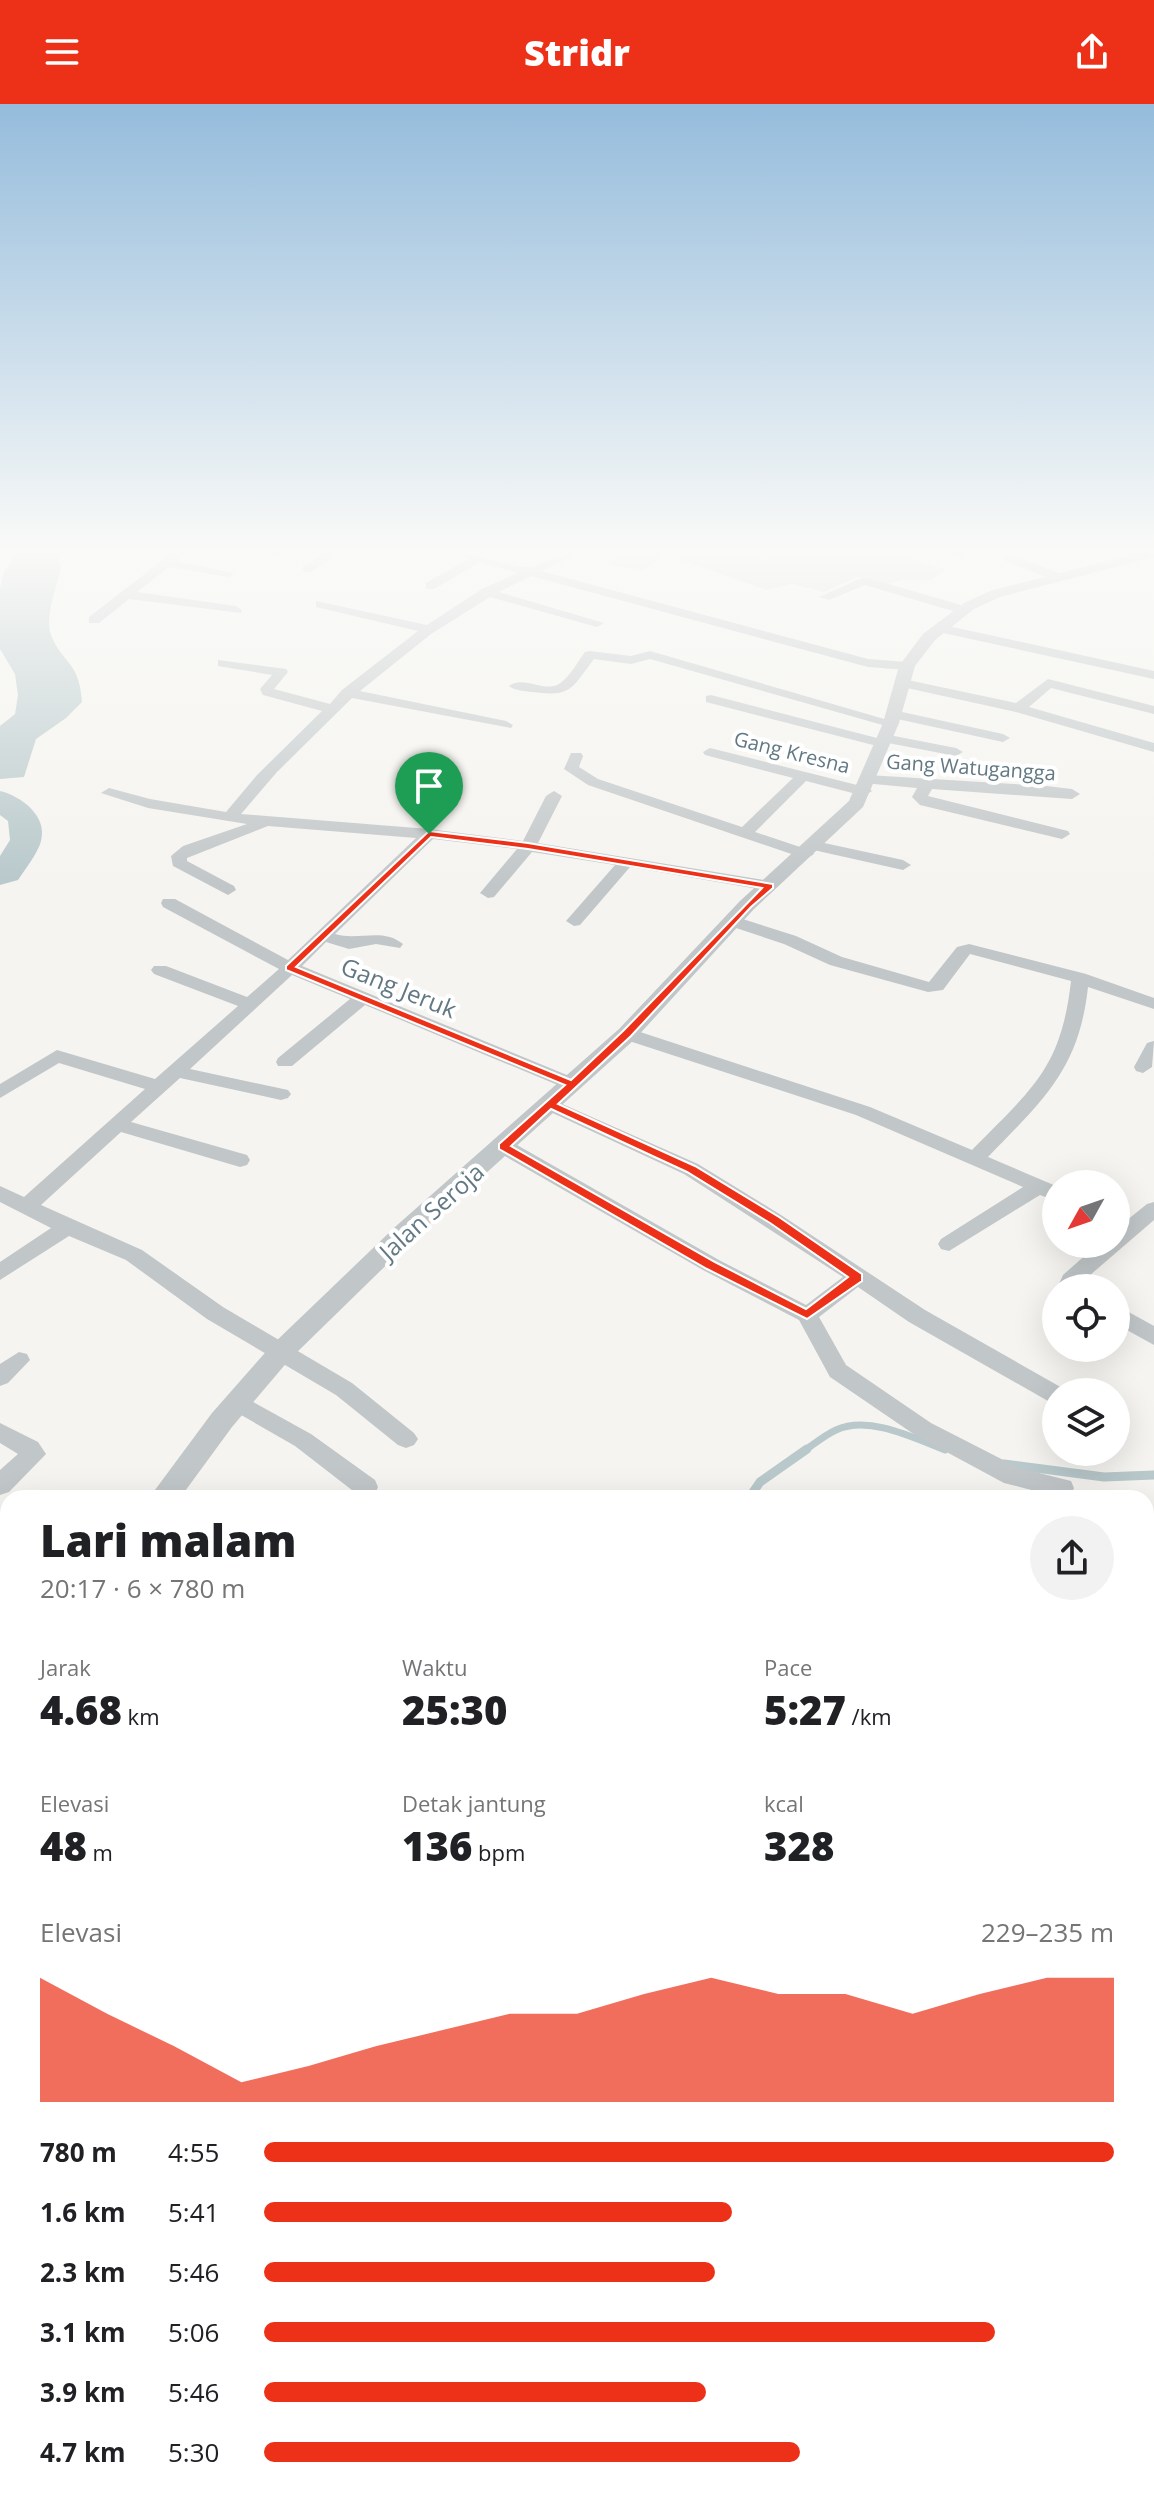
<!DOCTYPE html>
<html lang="id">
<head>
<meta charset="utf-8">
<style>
	:root { --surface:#fff; --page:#f2f2f2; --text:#202124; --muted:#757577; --accent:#ed3118 }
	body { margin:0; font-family:"Open Sans",sans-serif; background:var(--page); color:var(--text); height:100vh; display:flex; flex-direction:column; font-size:30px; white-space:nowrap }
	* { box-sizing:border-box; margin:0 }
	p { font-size:26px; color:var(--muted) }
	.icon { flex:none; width:44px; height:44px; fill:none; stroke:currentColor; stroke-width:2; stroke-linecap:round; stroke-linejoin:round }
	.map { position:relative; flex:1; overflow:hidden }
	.side { position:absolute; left:0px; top:1386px; width:1154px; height:1010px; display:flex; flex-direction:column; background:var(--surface); border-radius:24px 24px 0 0; box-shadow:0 8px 32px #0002 }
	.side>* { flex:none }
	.needle { width:52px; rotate:230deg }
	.fabs { position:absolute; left:1042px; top:1066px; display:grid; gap:16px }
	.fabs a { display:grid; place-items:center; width:88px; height:88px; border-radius:50%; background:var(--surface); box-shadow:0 8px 32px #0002; font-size:40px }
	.pin { position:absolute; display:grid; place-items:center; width:68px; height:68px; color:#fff; margin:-82px -34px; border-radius:50% 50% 50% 0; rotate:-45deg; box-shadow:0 0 8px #0007 }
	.pin .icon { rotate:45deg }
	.round { display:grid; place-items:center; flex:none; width:84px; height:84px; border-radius:42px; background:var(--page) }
	.overview { display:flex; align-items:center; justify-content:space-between; height:136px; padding:0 40px }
	h1 { font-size:44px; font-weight:800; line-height:60px }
	.figures { display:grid; grid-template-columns:repeat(3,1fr); gap:12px; height:136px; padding:8px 40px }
	.figures div { display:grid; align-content:center }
	.figures b { font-size:40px; font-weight:800 }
	.figures small { font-size:22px; font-weight:400 }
	.figures p { font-size:22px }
	.chart { height:224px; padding:16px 40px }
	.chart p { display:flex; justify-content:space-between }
	.chart svg { width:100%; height:144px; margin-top:8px; fill:var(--accent); opacity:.7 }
	ul { padding:0 40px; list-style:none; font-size:26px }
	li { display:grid; grid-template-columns:128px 96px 1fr; align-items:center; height:60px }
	li i { height:20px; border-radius:10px; background:var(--accent) }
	header { display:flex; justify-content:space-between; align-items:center; height:104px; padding:0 40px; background:var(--accent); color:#fff; font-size:36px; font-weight:800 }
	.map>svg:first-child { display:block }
	.green { fill:#d6dcd1 }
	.water { fill:#b8c8cb }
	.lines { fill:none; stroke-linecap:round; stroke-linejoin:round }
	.stream-far2 { stroke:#b8c8cb; stroke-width:7 }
	.stream-far1 { stroke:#b8c8cb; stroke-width:9 }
	.stream { stroke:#b8c8cb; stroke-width:11 }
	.river { fill:#b8c8cb; fill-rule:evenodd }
	.minor { fill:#c1c6c8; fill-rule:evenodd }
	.tertiary { fill:#c1c6c8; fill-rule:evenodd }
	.route { fill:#ed3118; stroke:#fff; stroke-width:2; fill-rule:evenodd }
	.labels { text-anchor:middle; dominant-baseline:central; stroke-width:8; stroke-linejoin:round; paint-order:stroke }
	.far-street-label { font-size:20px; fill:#627883; stroke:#fff }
	.street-label { font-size:24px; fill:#627883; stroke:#fff }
</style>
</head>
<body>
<header><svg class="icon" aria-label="menu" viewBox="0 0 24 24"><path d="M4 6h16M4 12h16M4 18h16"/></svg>Stridr<svg class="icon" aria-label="share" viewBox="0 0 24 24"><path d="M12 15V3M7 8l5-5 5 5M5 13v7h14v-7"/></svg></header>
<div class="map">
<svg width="1154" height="2395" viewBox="0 0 1154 2395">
	<rect width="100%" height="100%" fill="#f5f4f0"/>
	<!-- green -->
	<path class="green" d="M628,448H893L946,466L931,476H903L887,480L857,473L824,488L792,480L767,486L666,451L642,467L606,460Z"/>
	<!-- water -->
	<path class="water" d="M17,448H62L58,458L61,463C58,481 44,512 51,531C63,561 79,556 82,598L66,614L36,635L24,673L0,675V622L15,610L18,591L15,570L0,545V485L4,468Z"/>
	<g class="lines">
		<!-- stream-far2 -->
		<path class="stream-far2" d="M804,1347C814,1340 825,1331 836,1326C869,1311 914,1334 945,1346"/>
		<!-- stream-far1 -->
		<g class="stream-far1">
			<path d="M1004,1360L1104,1373L1154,1371"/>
			<path d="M749,1394L760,1378L807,1345"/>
		</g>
		<!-- stream -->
		<path class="stream" d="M100,2395L104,2388"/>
		<!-- river -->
		<path class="river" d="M0,687C21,692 48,712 41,737C38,749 25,765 18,776L0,781V752L10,736L8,717L0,711Z"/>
		<!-- minor -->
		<g class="minor">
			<path d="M173,448H186L177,457L234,469L228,473L169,463L137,488L236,502L242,506L241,509L129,495L99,519H89V513Z"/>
			<path d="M264,448H282L283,449L277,453Z"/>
			<path d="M326,448H340L311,468H303V462Z"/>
			<path d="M450,448C477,447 500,462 526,463C540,464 560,448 581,448L541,467L868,555L907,558L914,562L907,566L868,563L531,472L499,488L604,519L597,523L490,493L431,530L360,587L506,617L513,621L511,624L352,594L277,668L241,710L429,725L523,737L546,692L554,687L562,692L538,739L770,777L778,782L770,787L630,763L580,821L574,822L566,817L615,761L532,748L494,793L488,794L480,789L517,745L433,735L335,830C358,837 383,823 403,840L400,844L376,840L349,845L326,838L302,862L579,976L582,980L579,984H565L365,901L292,962H278L276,958L278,954L350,895L292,871L190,965L288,986L291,990L288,994L281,996L180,974L131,1018L247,1051L250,1056L247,1061L240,1063L121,1028L41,1101L142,1146L223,1203L352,1279L414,1329L418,1335L414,1341L406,1344L398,1341L336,1291L207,1215L126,1156L69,1132L0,1176V1158L51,1124L0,1098V1082L24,1093L145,985L59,959L0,994V980L57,946L155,975L238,902L154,870L151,866L154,862H166L247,893L279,865L163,803L161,799L163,795H175L288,856L416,734L268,722L187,754V757L234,782L236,786L228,791L173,762L171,752L183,742L247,720L148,704L101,689L109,684L150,695L226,708L257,671L322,607L263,591L260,585L272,571L218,562V556L286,565L288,568L274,585L330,600L342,586L418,527L316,503V497L427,521L482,485L518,469L480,458L434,485H426V479L468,455Z"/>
			<path d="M948,448H966L967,450L961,454Z"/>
			<path d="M1009,450L1062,470L1064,473L1054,476L1005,457L1003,454Z"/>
			<path d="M864,473L968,503L969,506L963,510L865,481L829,496L819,493Z"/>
			<path d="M939,520L1154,567V575L934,527L932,524Z"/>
			<path d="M590,547L631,552L650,547L898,619L896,622H886L650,555L631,560L594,555C571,585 572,593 533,588C524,587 516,587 509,582C522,572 539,585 554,582C566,580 578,557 585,548Z"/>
			<path d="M903,575L1016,599L1048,575L1154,602V610L1051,584L1029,603L1154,639V648L1016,608L898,582V576Z"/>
			<path d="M711,591L877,634L884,630L956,644L963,648L956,652L888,639L881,643L706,598V592Z"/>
			<path d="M893,606L1003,630L1010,634L1003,638L888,613V607Z"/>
			<path d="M710,644L869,684L872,687L864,692L806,677L755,728L812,747L814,750L806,755L588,681L564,665L571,649H581L583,652L579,663L598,675L742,723L793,674L705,651L703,648Z"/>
			<path d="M868,671L1046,682L1072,685L1080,690L1072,695L932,685L928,692L1068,727L1070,730L1062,735L920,701L912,693L917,684L863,679L860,676Z"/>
			<path d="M815,737L903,756L911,761L903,766L809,745V739Z"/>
			<path d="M733,812L796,832L842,853L929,878L957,843L969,840L1086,870L1154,894V905L1088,883C1079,966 1043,996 988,1053L1056,1082V1097L1040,1091L949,1147L941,1145L938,1140L941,1135L1023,1083L856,1011L620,934L618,930L620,926H634L870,1003L972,1046C1031,985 1061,966 1071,877L970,850L943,886L928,888L830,861L784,840L727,821L725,817Z"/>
			<path d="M1154,937L1152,963L1143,969L1136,967L1134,963L1147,939Z"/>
			<path d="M551,995L698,1060L781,1111L925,1206L1064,1285L1066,1288H1056V1300L1048,1297L909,1218L858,1183L819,1213L846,1261L931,1319L1019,1364L1071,1377L1074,1384L1071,1391L1062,1394L1004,1379L915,1331L830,1273L799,1216L703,1166L496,1047L493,1042L496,1037H510L719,1156L806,1201L843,1173L684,1070L544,1005L541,1001L544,997Z"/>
			<path d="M1154,1098V1116L1082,1178L1086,1184H1061L1059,1180L1063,1171L1098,1140H1116V1125L1147,1100Z"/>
			<path d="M1116,1201L1154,1222V1241L1116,1220Z"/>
			<path d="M19,1248L27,1250L30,1256L8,1279L0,1282V1260Z"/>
			<path d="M237,1289L311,1330L375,1376L378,1383L375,1390L366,1393L357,1390L295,1342L229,1304L225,1298L229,1292Z"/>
			<path d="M0,1319L38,1338L46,1350L9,1388L0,1391V1366L18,1350L0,1339Z"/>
			<path d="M1146,1687L1154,1690V1719L1146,1716Z"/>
			<path d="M1146,1790L1154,1793V1826L1146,1822Z"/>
			<path d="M1146,1983L1154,1986V2023L1146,2020Z"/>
			<path d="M8,2016V2054L0,2058V2020Z"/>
			<path d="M1146,2255L1154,2258V2300L1146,2297Z"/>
			<path d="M8,2270V2312L0,2315V2273Z"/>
			<path d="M481,2388H522L519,2395H478Z"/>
			<path d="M787,2388H829L826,2395H784Z"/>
			<path d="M1007,2388H1048L1051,2395H1010Z"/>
		</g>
		<!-- tertiary -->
		<g class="tertiary">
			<path d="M1142,448H1154V453L1000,493L974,505L935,536L915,562L899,619L863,703L754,805L635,935L413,1135L289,1256L232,1323L180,1394H149L212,1309L271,1242L395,1123L619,925L740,797L849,697L883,619L899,562L923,530L964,499L990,487Z"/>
			<path d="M8,1546V1579L0,1582V1549Z"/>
		</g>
	</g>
	<!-- sky -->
	<linearGradient id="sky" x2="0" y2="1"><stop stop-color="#95bcdc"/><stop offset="0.57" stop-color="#fafaf8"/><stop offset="1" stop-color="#fafaf8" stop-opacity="0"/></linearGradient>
	<rect width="1154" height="783" fill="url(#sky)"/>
	<!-- route -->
	<path class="route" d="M429,727L528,739L773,780V784L751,803L631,932L558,1000L695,1062L779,1113L862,1170V1177L807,1215L707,1165L499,1045V1040L565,981L286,866V862ZM431,733L528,745L762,784L623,927L571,976L296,863ZM551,1005L687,1068L770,1119L848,1173L806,1205L715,1158L511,1042Z"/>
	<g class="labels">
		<!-- far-street labels -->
		<g class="far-street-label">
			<text transform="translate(792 648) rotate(14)">Gang Kresna</text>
			<text transform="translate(971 663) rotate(4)">Gang Watugangga</text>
		</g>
		<!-- street labels -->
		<g class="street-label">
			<text transform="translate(399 883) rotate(22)">Gang Jeruk</text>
			<text transform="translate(431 1107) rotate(-42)">Jalan Seroja</text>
		</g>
	</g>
</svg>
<div class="fabs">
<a><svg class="needle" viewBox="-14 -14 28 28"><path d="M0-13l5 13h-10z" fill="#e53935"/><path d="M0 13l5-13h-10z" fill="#757577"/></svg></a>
<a><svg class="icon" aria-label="locate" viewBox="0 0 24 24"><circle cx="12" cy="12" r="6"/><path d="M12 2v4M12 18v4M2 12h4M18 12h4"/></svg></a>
<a><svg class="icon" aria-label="layers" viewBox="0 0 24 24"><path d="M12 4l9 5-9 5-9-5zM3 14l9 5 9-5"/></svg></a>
</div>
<div class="pin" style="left:429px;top:730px;background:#1e9e55"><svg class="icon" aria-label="arrive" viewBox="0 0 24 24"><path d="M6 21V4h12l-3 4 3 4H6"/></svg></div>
<section class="side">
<div class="overview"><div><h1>Lari malam</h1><p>20:17 · 6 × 780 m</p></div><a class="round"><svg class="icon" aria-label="share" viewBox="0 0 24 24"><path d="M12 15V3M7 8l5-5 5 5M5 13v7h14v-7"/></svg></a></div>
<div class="figures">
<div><p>Jarak</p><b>4.68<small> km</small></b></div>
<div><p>Waktu</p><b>25:30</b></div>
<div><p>Pace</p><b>5:27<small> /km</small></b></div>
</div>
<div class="figures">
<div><p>Elevasi</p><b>48<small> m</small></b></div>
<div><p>Detak jantung</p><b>136<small> bpm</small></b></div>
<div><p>kcal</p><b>328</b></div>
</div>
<div class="chart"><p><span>Elevasi</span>229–235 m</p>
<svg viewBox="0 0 160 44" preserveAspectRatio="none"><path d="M0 44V6L10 17L20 27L30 38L40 33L50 27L60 22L70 17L80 17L90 11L100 6L110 11L120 11L130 17L140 11L150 6L160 6V44z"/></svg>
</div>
<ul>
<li><b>780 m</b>4:55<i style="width:100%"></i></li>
<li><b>1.6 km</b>5:41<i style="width:55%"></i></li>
<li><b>2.3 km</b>5:46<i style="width:53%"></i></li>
<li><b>3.1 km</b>5:06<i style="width:86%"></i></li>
<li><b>3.9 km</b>5:46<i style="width:52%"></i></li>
<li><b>4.7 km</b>5:30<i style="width:63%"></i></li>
</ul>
</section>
</div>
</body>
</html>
